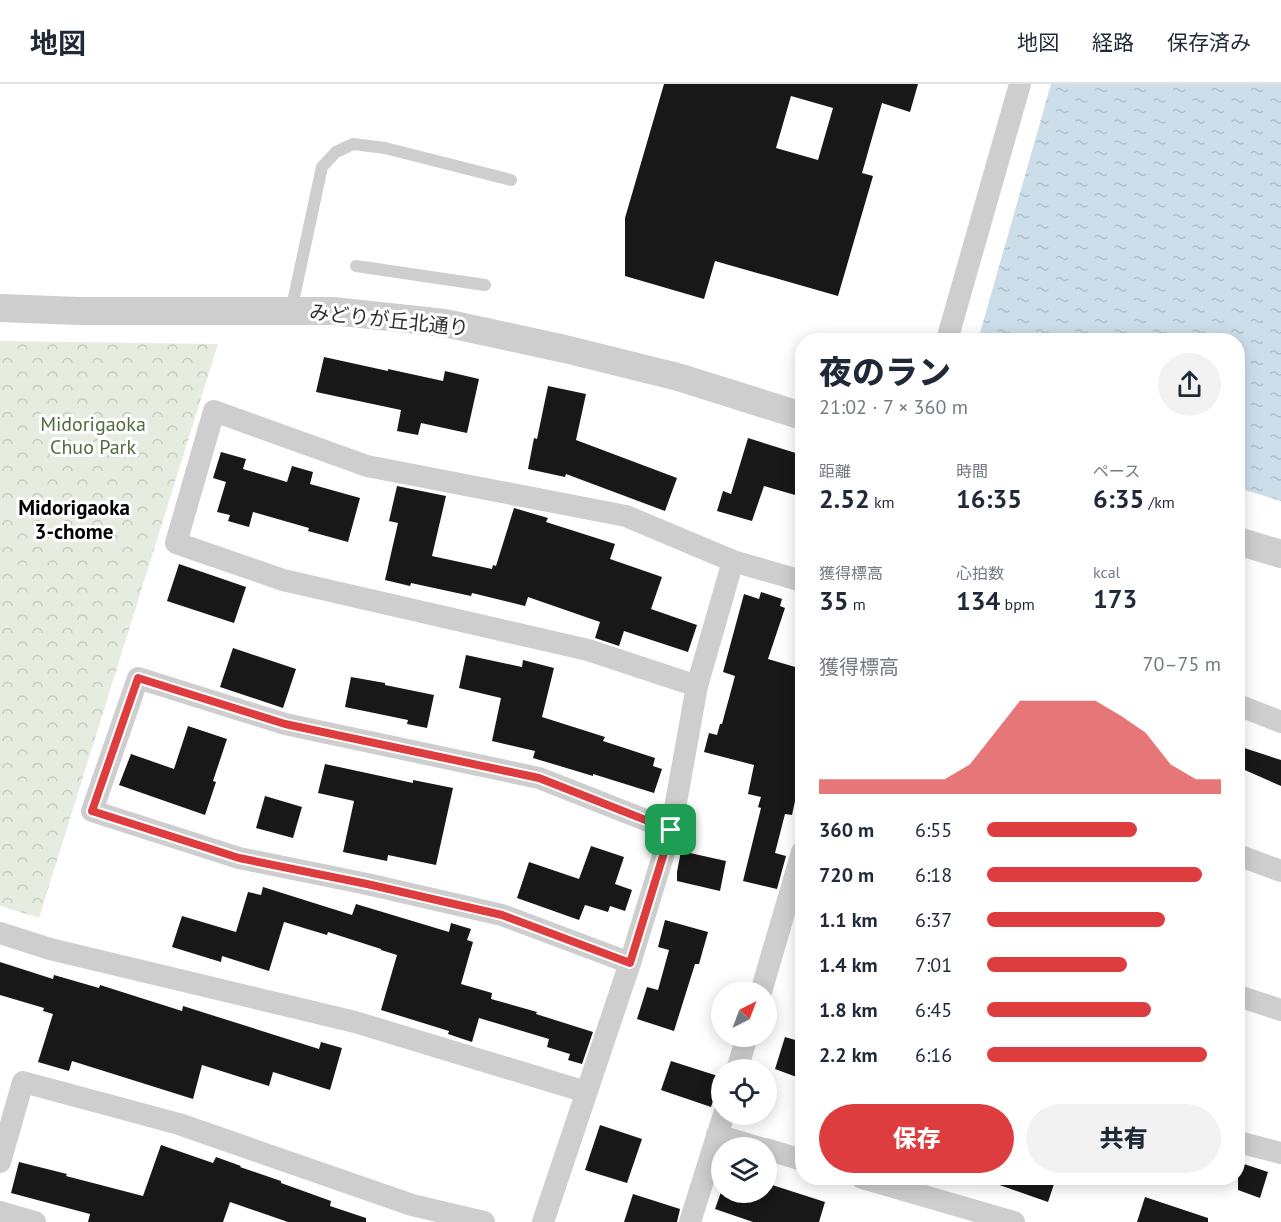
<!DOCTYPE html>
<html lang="ja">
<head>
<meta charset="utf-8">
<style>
	:root { --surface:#fff; --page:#f2f2f3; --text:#1f2937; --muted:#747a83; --line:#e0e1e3; --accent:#de3d3f }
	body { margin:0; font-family:"PT Sans","Noto Sans JP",sans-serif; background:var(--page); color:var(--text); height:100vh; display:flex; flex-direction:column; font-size:22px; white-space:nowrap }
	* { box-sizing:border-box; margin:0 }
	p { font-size:20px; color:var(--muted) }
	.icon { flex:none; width:33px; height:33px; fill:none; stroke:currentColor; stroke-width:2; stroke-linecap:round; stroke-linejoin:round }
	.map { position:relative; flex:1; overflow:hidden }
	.side { position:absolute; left:795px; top:249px; width:450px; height:852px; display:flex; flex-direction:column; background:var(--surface); border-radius:24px; box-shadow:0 3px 15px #0003 }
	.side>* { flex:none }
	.needle { width:39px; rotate:42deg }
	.fabs { position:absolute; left:711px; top:897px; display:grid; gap:12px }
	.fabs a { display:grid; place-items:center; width:66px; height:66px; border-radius:50%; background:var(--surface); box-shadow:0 3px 15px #0003; font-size:30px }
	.pin { position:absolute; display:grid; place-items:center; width:51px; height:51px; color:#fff; margin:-26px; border-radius:12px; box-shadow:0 3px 9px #0006 }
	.round { display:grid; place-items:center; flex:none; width:63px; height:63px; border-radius:32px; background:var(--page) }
	.summary { display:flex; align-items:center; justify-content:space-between; height:102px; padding:0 24px }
	h1 { font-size:33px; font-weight:800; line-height:45px }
	.stats { display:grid; grid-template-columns:repeat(3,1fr); gap:9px; height:102px; padding:6px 24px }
	.stats div { display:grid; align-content:center }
	.stats b { font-size:26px; font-weight:800 }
	.stats small { font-size:16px; font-weight:400 }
	.stats p { font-size:16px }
	.chart { height:168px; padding:12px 24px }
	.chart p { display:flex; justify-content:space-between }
	.chart svg { width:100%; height:108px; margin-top:6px; fill:var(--accent); opacity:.7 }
	.button { display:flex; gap:12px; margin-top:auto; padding:12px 24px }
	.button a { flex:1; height:69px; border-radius:36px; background:var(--accent); color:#fff; font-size:24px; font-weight:800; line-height:69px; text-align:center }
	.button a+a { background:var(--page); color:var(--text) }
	ul { padding:0 24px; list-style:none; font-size:20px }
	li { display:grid; grid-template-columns:96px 72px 1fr; align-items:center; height:45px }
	li i { height:15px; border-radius:8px; background:var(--accent) }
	header { display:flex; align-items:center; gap:36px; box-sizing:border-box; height:84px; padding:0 30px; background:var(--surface); border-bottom:2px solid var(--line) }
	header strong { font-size:28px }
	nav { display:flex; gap:33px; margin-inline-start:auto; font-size:21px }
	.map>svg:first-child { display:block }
	.forest { fill:url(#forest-crowns) }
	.water { fill:url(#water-ripples) }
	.building { fill:#181818; fill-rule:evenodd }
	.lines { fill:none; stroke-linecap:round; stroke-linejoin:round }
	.service { stroke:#cecece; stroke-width:12 }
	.minor { stroke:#cecece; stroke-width:22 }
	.tertiary { stroke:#cecece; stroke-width:28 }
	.route-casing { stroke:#fff; stroke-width:12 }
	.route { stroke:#de3d3f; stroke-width:8 }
	.labels { text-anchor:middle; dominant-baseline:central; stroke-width:6; stroke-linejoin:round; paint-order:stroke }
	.street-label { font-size:20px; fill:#313131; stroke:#fff }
	.park-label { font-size:20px; fill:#516b40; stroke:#fff }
	.neighbourhood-label { font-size:21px; font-weight:bold; fill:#000; stroke:#fff }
</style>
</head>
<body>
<header>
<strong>地図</strong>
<nav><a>地図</a><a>経路</a><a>保存済み</a></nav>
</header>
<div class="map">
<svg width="1281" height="1138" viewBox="0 0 1281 1138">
	<defs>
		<pattern id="forest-crowns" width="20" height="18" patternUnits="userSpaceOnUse" patternTransform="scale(1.5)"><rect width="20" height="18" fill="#e6ede0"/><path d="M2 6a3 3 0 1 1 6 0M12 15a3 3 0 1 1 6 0" fill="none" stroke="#c6ccc1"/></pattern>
		<pattern id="water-ripples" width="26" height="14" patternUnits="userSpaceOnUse" patternTransform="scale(1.5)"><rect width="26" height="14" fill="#cddeeb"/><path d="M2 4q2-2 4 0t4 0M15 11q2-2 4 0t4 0" fill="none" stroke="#b0bfca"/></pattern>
	</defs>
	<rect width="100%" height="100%" fill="#fff"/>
	<!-- forest -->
	<path class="forest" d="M0,257L218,260L39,834L0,822Z"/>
	<!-- water -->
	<path class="water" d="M1051,0H1281V417L1238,404V256H978Z"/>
	<!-- building -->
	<g class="building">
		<path d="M664,0H918L910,28L882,19L862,89L873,92L838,212L715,177L704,215L625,192V134ZM791,12L833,24L818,76L776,64Z"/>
		<path d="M324,273L388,287V285L443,297L445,287L479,295L467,349L421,339L418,351L397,347L401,326L316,308Z"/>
		<path d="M548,302L586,310L576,356L677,394L665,427L566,390L565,393L528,385L534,354L537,355Z"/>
		<path d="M748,354L802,371V413L764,402L752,437L717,427L723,407L731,410Z"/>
		<path d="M221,368L246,375L243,385L287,398L292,382L313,388L310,400L360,414L348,458L308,447L309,444L253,428L249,443L228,437L230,431L217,428L226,398L213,394Z"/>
		<path d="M397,402L446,412L432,472L492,485L493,481L496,482L514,424L548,434L546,438L615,460L610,475L662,493L651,525L697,541L688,568L624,547L619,562L595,554L600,538L528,513L525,522L472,509L471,512L411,499L410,502L385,496L398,439L389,437Z"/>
		<path d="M179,480L246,503L234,539L167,517Z"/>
		<path d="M761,508L782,515L780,522L785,524L768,575L802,585V685L792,731L785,730L775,769L786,772L777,805L743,797L761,724L758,723L761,713L748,710L754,681L704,668L709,649L717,651L720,640H722L735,592L723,588L744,510L759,515Z"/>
		<path d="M233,564L296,585L283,624L220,603Z"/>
		<path d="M466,571L522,583L523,576L554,584L542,633L605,653L603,657L655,674L653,682L662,685L654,709L593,690V692L533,674L535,667L492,657L501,614L459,604Z"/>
		<path d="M351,593L385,599V601L434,611L427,644L407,640L408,636L345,623Z"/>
		<path d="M188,642L227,655L213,697L216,698L205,731L119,701L131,670L174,685Z"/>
		<path d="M1238,662L1281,676V702L1238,683Z"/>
		<path d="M325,680L413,699V696L453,704L436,781L388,771L387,777L343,768L354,717L318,709Z"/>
		<path d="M265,712L302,723L293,754L256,744Z"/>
		<path d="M591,762L624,773L615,800L632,806L625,827L610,822L608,828L585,821L579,836L517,814L529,778L579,795Z"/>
		<path d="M681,767L726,777L720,807L677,797V788Z"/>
		<path d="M263,803L352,831L356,820L449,848L451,839L471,845L467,856L473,858L461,900L492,909L491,915L537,928L536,930L593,948L582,980L568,976L570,970L547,963L549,955L479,934L472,958L448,950L449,947L381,926L397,871L381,866V865L328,848L327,851L284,838L269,887L222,872L221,878L172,863L182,832L236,848L248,808L261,811Z"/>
		<path d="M665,836L708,848L699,880H695L674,947L637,935L647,903L658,906L669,866L658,863Z"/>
		<path d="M0,878L53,895L54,891L99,904L100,901L182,927L183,922L319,965L321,958L342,964L330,1006L273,988L269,1002L202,981L193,1015L72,977L69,987L38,978L53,930L43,927L44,924L0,911Z"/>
		<path d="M785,953L802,958V995L775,985Z"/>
		<path d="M671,977L721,993L711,1023L661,1006Z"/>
		<path d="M600,1041L642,1055L627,1099L585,1086Z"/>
		<path d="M161,1061L213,1079L216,1073L241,1082L240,1083L281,1097V1099L331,1117L330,1122L366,1134V1138H288L230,1118L223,1138H88L90,1130L11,1109L19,1078L67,1090L66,1092L143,1112Z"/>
		<path d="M1238,1078L1268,1088L1260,1114L1238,1106Z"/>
		<path d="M989,1094H1056L1048,1118L988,1097Z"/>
		<path d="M766,1099L825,1118L819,1138H753L715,1125L721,1108H766Z"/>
		<path d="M633,1110L680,1125L677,1138H624Z"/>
		<path d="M1145,1113L1208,1134V1138H1137Z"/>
	</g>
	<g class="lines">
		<!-- service -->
		<g class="service">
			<path d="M356,182L485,201"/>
			<path d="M291,227L322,83L336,68L353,60L385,64L511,96"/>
		</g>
		<!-- minor -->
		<g class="minor">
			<path d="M947,256L1020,0"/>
			<path d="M697,602L588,566L283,496L176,459L214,327L367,382L626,432L733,477L802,497"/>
			<path d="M1238,621L1281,638"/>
			<path d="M1238,771L1281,787"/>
			<path d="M0,849L50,865L355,938L586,1008"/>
			<path d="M630,879L502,831L367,800L239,774L92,727L138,594L285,640L539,694L671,746"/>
			<path d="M761,908L802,768"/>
			<path d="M1238,912L1281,926"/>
			<path d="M737,986L747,952"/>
			<path d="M717,1051L760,1064"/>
			<path d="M1238,1058L1281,1069"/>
			<path d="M766,1065L802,1076"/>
			<path d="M0,1078L23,998L179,1040L412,1121L484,1138"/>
			<path d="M862,1094L1014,1138"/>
			<path d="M0,1128L35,1138"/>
			<path d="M543,1138L630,879L671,746L697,602L733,477"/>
			<path d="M690,1138L724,1030"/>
		</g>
		<!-- tertiary -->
		<g class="tertiary">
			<path d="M0,224L79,227H333L445,239L565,265L678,293L802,332"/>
			<path d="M1238,457L1281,470"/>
		</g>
	</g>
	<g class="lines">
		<!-- route casing -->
		<g class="route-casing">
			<path id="route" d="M138,594L285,640L539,694L671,746L630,879L502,831L367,800L239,774L92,727Z"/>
		</g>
		<!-- route -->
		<use href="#route" class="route"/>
	</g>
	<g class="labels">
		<!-- street labels -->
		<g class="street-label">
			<text transform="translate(389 236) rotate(6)">みどりが丘北通り</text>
		</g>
		<!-- park labels -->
		<g class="park-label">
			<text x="93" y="340">Midorigaoka<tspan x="93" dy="23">Chuo Park</tspan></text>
		</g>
		<!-- neighbourhood labels -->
		<g class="neighbourhood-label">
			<text x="74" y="423">Midorigaoka<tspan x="74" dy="24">3-chome</tspan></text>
		</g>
	</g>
</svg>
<div class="fabs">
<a><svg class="needle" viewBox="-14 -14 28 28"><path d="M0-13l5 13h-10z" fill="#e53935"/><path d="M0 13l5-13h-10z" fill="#747a83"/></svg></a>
<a><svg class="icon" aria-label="locate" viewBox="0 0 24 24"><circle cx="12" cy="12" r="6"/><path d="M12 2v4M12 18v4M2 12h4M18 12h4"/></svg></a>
<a><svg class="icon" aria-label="layers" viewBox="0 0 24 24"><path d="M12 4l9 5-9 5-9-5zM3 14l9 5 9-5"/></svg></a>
</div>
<div class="pin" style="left:671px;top:746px;background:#1e9e55"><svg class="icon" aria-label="arrive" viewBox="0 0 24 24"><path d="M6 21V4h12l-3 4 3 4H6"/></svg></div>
<section class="side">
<div class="summary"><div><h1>夜のラン</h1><p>21:02 · 7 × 360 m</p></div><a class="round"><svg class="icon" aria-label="share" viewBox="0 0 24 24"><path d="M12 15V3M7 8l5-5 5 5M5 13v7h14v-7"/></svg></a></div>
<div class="stats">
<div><p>距離</p><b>2.52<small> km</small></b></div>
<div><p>時間</p><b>16:35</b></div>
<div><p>ペース</p><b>6:35<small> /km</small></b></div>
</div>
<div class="stats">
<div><p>獲得標高</p><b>35<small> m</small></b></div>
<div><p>心拍数</p><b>134<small> bpm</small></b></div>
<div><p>kcal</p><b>173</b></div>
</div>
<div class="chart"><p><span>獲得標高</span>70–75 m</p>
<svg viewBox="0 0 160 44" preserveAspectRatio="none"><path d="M0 44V38L10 38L20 38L30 38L40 38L50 38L60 32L70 19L80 6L90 6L100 6L110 6L120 12L130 19L140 32L150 38L160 38V44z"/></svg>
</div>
<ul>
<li><b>360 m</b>6:55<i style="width:64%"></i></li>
<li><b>720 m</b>6:18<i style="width:92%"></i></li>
<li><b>1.1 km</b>6:37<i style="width:76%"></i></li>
<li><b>1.4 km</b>7:01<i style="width:60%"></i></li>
<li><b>1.8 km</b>6:45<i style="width:70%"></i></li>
<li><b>2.2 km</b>6:16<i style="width:94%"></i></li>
</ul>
<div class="button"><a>保存</a><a>共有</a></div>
</section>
</div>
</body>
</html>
